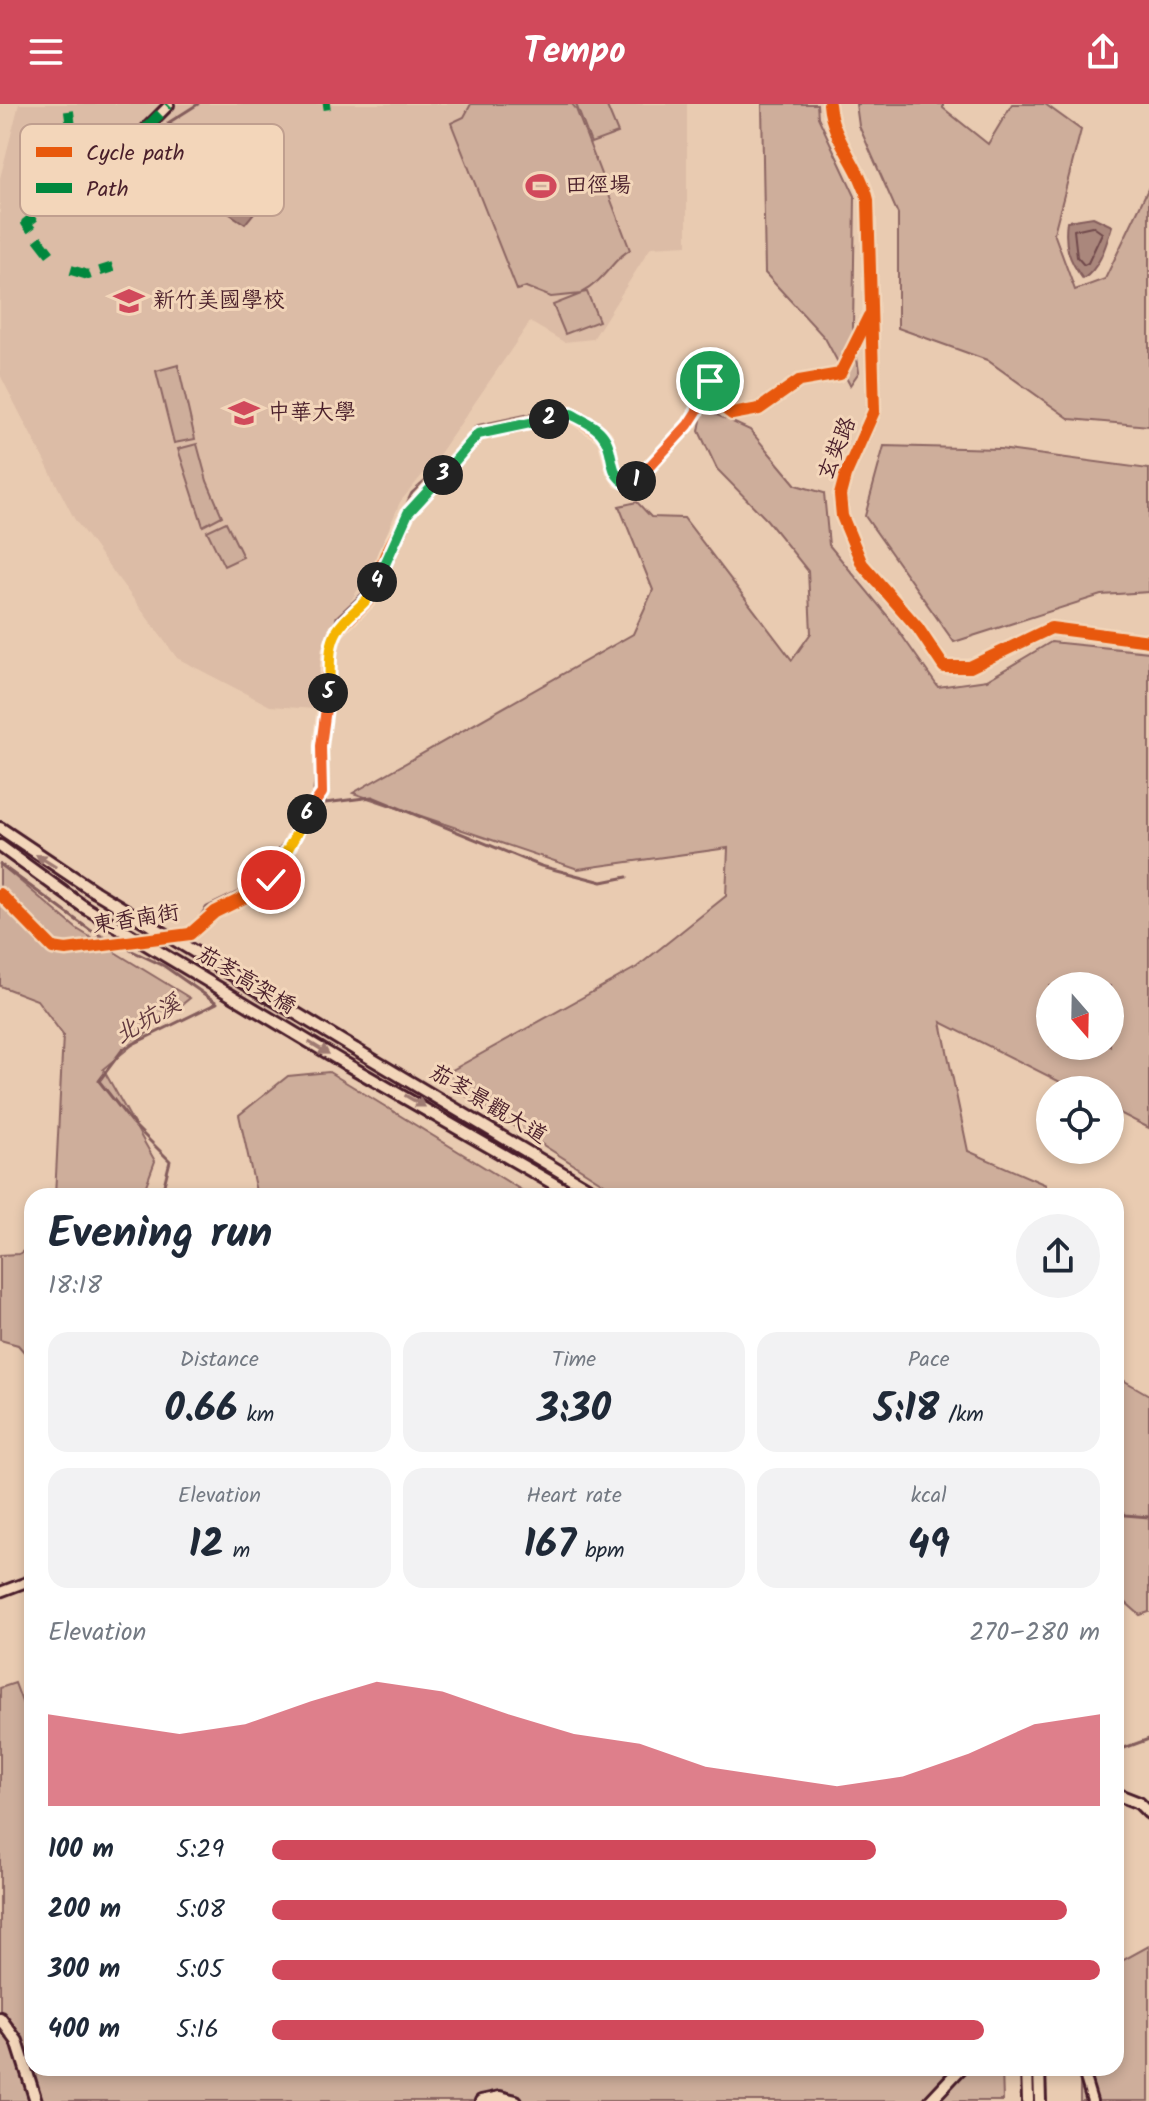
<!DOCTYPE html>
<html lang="en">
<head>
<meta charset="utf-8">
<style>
	:root { --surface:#fff; --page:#f2f2f3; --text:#1f2937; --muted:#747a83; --accent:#d1495b }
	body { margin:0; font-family:Kalam,"LXGW WenKai TC",sans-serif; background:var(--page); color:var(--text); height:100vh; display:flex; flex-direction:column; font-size:30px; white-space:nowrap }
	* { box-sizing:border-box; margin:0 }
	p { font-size:26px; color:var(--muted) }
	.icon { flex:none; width:44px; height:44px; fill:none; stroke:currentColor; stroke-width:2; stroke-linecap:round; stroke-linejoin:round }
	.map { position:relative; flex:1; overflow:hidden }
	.drawer { position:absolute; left:24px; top:1084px; width:1100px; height:888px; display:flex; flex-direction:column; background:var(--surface); border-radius:24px; box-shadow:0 4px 12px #0003 }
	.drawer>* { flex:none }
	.needle { width:52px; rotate:160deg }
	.buttons { position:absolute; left:1036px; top:868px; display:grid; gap:16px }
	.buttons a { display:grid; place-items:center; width:88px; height:88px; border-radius:50%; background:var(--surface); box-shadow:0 4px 12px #0003; font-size:40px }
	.pin { position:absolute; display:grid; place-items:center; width:68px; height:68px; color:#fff; margin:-34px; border:4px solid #fff; border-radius:50%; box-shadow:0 2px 8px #0007 }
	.km { position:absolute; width:40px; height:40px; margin:-20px; border-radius:50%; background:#222; color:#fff; font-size:22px; line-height:40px; text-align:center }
	.round { display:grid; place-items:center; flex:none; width:84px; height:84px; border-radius:42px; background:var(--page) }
	.head { display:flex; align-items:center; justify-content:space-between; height:136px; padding:0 24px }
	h1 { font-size:44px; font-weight:600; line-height:60px }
	.figures { display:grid; grid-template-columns:repeat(3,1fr); gap:12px; height:136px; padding:8px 24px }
	.figures div { display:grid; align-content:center; border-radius:20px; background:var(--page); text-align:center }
	.figures b { font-size:40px; font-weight:600 }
	.figures small { font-size:22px; font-weight:400 }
	.figures p { font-size:22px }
	.chart { height:224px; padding:16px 24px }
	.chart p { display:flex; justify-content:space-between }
	.chart svg { width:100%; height:144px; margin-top:8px; fill:var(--accent); opacity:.7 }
	ul { padding:0 24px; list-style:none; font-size:26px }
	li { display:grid; grid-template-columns:128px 96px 1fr; align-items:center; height:60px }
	li i { height:20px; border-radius:10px; background:var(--accent) }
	header { display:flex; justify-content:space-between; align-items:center; height:104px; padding:0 24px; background:var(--accent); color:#fff; font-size:36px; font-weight:600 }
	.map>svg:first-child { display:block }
	.built { fill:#dcbca6 }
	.green { fill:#ceae9b; stroke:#8c6663; stroke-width:2; fill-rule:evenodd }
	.water { fill:#aa877c; stroke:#845d5c; stroke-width:2 }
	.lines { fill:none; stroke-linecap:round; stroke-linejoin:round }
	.shore { stroke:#70494b; stroke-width:2 }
	.stream { stroke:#845d5c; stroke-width:3 }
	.minor-casing { stroke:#4a1f2b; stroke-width:14 }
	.tertiary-casing { stroke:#4a1f2b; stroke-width:16 }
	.minor { stroke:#f3d6ba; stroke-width:8 }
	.tertiary { stroke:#f3d6ba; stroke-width:10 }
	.tertiary-bridge-casing { stroke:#4a1f2b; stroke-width:16; stroke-linecap:butt }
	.tertiary-bridge { stroke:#f3d6ba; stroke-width:10 }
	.quiet { stroke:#00873e; stroke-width:10; stroke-dasharray:20 10; stroke-linecap:butt }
	.cycleway-casing { stroke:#f3d6ba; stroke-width:17 }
	.cycleway { stroke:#e8590c; stroke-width:12 }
	.oneway { fill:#9e7a72 }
	.split-1-casing { stroke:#fff; stroke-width:16 }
	.split-2-casing { stroke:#fff; stroke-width:16 }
	.split-3-casing { stroke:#fff; stroke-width:16 }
	.split-4-casing { stroke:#fff; stroke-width:16 }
	.split-5-casing { stroke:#fff; stroke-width:16 }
	.split-6-casing { stroke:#fff; stroke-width:16 }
	.split-7-casing { stroke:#fff; stroke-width:16 }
	.split-1 { stroke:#f0652b; stroke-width:10 }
	.split-2 { stroke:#22a559; stroke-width:10 }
	.split-3 { stroke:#22a559; stroke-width:10 }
	.split-4 { stroke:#22a559; stroke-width:10 }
	.split-5 { stroke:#f5b400; stroke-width:10 }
	.split-6 { stroke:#f0652b; stroke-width:10 }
	.split-7 { stroke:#f5b400; stroke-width:10 }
	.labels { text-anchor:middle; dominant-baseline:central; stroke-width:6; stroke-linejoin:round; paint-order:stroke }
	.poi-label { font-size:22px; fill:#4a1f2b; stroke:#f3d6ba; text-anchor:start }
	.street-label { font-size:22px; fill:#4a1f2b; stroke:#f3d6ba }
	.water-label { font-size:24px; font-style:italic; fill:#62393f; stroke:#f3d6ba }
	.key { fill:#f3d6ba; stroke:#c09f8f; stroke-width:2 }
	.key-label { font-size:22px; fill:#4a1f2b }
</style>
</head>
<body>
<header><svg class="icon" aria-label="menu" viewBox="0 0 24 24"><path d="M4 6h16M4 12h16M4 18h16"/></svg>Tempo<svg class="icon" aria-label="share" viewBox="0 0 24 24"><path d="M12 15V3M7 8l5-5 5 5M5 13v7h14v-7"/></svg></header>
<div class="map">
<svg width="1149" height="1997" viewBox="0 0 1149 1997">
	<rect width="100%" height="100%" fill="#e9cbb1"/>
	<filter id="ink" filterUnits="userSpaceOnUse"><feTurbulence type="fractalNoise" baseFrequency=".0125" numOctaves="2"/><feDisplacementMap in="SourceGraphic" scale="16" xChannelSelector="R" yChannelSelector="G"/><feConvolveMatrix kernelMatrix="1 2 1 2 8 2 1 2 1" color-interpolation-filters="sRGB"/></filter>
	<g filter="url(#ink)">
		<!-- built -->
		<path class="built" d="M19,0H687V141L651,143L593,235L564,238L530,218L441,348L400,398L376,455L333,527L322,556L315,605L270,602L177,554L75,416L0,271V74Z"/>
		<!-- green -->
		<g class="green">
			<path d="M471,0H572L576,5L630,146C613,154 606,176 581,189L587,188L599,217L565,230L553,201L581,190L551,193L526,183L517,186L451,19L464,13Z"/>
			<path d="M576,0H606L618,29L591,39Z"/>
			<path d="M762,0H817L818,13L855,92L853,224L859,268L850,281L825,234L765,169Z"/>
			<path d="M856,0H943V4L988,40L1012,0H1045L1081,26L1054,129L1075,186L1105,175L1149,83V322L1070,315L987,256L898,224V110L859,22Z"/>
			<path d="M178,261L195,335L174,339L156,267Z"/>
			<path d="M707,283L715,310L750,326L796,381L824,389L829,441L891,516L938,583L987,576L1051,538L1149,548V1024L1110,1004V986H1076L941,918L968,1047L1046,1081L1045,1092H623L438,974L637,863L726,792L728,744L578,765L353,689L633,530L653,486L619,402L637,398L651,413L684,414L792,556L811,529L808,467L767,416L717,365L699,327ZM1050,882H1110V942H1050Z"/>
			<path d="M197,340L207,377L222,412L203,422L178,345Z"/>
			<path d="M884,342L1000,345L1149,365V488L1101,491L954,538L865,412Z"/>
			<path d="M226,418L243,453L224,462L207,427Z"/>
			<path d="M0,760L77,825L190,894L103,965L155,1057L142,1092H55L63,931L37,896L0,882Z"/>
			<path d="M329,968L531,1092H257L239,1011L288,972Z"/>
			<path d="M32,1141V1257L18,1241L0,1236V1151L19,1150Z"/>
			<path d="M1116,1272L1149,1291V1508L1140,1511L1116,1490Z"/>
			<path d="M15,1579L32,1625V1964H1002L1003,1997H0V1584Z"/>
			<path d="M1149,1842V1997H1080V1964H1116V1860Z"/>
		</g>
		<!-- water -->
		<g class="water">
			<path d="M236,22L246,32L253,33L262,99L245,120L227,108L212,54L221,41L233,36L232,23Z"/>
			<path d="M1093,113L1112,122C1106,141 1100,164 1083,175C1068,155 1064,141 1067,117Z"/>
		</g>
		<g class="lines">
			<!-- shore -->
			<g class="shore">
				<path d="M241,40L246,42L253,95L243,108C225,99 224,75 221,57L226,48Z"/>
				<path d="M1092,122L1102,129L1088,159L1084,161L1077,153L1074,126Z"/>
			</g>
			<!-- stream -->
			<g class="stream">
				<path d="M198,0L168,19L183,25L195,45L212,54"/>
				<path d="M396,423L412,389L450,355L476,322L537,309"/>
				<path d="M334,527L337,513L364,488L379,458"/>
				<path d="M325,699L372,693L541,762L602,778L627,773"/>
				<path d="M308,701L314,688L317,642"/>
				<path d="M0,760L90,826L111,837"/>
				<path d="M192,823L207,803L259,778L293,724"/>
				<path d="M130,846L164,862L217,899L123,945L99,977L132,1019L170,1057L162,1089L158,1092"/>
				<path d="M1116,1403L1125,1411L1149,1413"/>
				<path d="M1116,1647L1149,1635"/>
			</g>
			<!-- minor casing -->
			<g class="minor-casing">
				<g id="minor">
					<path d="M829,0C832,36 860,61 868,96L874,307L845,372L840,391L842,412L862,460L918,524L944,563H970L1051,524L1149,537"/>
					<path d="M146,24L169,1"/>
					<path d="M0,790L53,844L66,846L190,830L215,808L258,787L271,776L282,761L300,717L322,689L321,642L330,547L336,528L368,497L386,450L408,409L478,330L571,310L605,333L614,367L620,376L636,377L688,321L697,307L705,279H713L720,301L732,310L759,305L799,277L840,270L869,212"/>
					<path d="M0,1488L32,1476"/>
					<path d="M1082,1964L1092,1997"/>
				</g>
			</g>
			<!-- tertiary casing -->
			<g class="tertiary-casing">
				<g id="tertiary">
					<path d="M0,724L94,787"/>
					<path d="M0,742L84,803"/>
					<path d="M355,945L601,1092"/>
					<path d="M346,960L575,1092"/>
					<path d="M1116,1690L1139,1699L1149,1709"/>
					<path d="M0,1914L17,1937L36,1997"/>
					<path d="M1027,1964L1028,1997"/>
					<path d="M1039,1964L1040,1997"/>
					<path d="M481,1997L500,1993L516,1997"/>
					<path d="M930,1997L961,1964"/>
				</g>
			</g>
			<!-- minor -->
			<use href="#minor" class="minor"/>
			<!-- tertiary -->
			<use href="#tertiary" class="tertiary"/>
			<!-- tertiary-bridge casing -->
			<g class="tertiary-bridge-casing">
				<g id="tertiary-bridge">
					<path d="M94,787L355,945"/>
					<path d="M84,803L346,960"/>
				</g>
			</g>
			<!-- tertiary-bridge -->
			<use href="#tertiary-bridge" class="tertiary-bridge"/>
			<!-- quiet -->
			<g class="quiet">
				<path d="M323,1L330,0"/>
				<path d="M146,24L169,1"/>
				<path d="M50,150L26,119C81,80 76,62 68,0"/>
				<path d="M71,166L88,171L113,163"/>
			</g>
			<!-- cycleway casing -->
			<g class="cycleway-casing">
				<g id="cycleway">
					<path d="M829,0C832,36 860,61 868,96L874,307L845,372L840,391L842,412L862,460L918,524L944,563H970L1051,524L1149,537"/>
					<path d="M0,790L53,844L66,846L190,830L215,808L258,787L271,776L282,761L300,717L322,689L321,642L330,547L336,528L368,497L386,450L408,409L478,330L571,310L605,333L614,367L620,376L636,377L688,321L697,307L705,279H713L720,301L732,310L759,305L799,277L840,270L869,212"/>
				</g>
			</g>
			<!-- cycleway -->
			<use href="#cycleway" class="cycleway"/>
		</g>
		<!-- one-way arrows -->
		<defs><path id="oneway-solid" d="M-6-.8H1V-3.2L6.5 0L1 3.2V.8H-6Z" transform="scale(2)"/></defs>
		<g class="oneway">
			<use href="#oneway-solid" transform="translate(46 757) rotate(-148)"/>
			<use href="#oneway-solid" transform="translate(319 944) rotate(31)"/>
			<use href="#oneway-solid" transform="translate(415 997) rotate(30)"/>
		</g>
	</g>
	<g class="lines" filter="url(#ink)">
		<!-- split-1 casing -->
		<g class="split-1-casing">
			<path id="split-1" d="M636,377L688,321L697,307L703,282L710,277"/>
		</g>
		<!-- split-2 casing -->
		<g class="split-2-casing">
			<path id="split-2" d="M549,315L571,310C582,316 597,322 604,333C615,348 607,369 626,379L636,377"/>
		</g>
		<!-- split-3 casing -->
		<g class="split-3-casing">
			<path id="split-3" d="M443,371L478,330L549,315"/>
		</g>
		<!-- split-4 casing -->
		<g class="split-4-casing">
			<path id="split-4" d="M377,478L408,409L443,371"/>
		</g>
		<!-- split-5 casing -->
		<g class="split-5-casing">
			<path id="split-5" d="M328,589C332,568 326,546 337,527C349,507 369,501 377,478"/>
		</g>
		<!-- split-6 casing -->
		<g class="split-6-casing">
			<path id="split-6" d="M307,710L322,689L321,642L328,589"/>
		</g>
		<!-- split-7 casing -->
		<g class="split-7-casing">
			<path id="split-7" d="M271,776L307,710"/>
		</g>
		<!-- split-1 -->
		<use href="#split-1" class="split-1"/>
		<!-- split-2 -->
		<use href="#split-2" class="split-2"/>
		<!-- split-3 -->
		<use href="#split-3" class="split-3"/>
		<!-- split-4 -->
		<use href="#split-4" class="split-4"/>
		<!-- split-5 -->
		<use href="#split-5" class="split-5"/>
		<!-- split-6 -->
		<use href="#split-6" class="split-6"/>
		<!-- split-7 -->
		<use href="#split-7" class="split-7"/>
	</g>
	<!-- icons -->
	<defs>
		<g id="stadium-bare" transform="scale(2.4)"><path d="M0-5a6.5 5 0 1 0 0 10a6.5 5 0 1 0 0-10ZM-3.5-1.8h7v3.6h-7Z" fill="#d1495b" stroke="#f3d6ba" stroke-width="2.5" paint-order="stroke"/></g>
		<g id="school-bare" transform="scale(2.4)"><path d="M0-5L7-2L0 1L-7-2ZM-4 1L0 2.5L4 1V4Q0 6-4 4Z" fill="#d1495b" stroke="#f3d6ba" stroke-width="2.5" paint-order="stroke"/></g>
		<g id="university-bare" transform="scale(2.4)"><path d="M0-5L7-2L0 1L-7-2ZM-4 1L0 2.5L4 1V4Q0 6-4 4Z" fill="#d1495b" stroke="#f3d6ba" stroke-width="2.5" paint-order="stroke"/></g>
	</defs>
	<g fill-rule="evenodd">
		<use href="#stadium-bare" x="541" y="82"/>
		<use href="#school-bare" x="129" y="197"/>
		<use href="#university-bare" x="244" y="309"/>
	</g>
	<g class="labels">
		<!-- poi labels -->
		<g class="poi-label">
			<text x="565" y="82">田徑場</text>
			<text x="153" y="197">新竹美國學校</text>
			<text x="268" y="309">中華大學</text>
		</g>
		<!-- street labels -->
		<g class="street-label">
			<text transform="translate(838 345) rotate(-68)">玄奘路</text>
			<text transform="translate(136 816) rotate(-9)">東香南街</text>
			<text transform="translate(246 877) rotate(31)">茄苳高架橋</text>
			<text transform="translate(488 1001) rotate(31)">茄苳景觀大道</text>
		</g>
		<!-- water labels -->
		<g class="water-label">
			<text transform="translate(148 916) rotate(-30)">北坑溪</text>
		</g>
	</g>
	<!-- legend -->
	<rect x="20" y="20" width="264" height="92" rx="12" class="key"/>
	<rect x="36" y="43" width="36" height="10" fill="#e8590c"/>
	<rect x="36" y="79" width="36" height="10" fill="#00873e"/>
	<g class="key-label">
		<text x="86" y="56">Cycle path</text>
		<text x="86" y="92">Path</text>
	</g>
</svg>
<div class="buttons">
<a><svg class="needle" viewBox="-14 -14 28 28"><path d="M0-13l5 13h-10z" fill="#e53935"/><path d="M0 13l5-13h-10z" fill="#747a83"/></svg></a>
<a><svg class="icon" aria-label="locate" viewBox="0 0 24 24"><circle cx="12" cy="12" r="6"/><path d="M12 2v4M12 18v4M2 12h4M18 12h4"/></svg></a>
</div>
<div class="pin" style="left:710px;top:277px;background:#1e9e55"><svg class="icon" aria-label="arrive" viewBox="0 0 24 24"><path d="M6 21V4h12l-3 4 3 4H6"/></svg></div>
<div class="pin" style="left:271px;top:776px;background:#d93025"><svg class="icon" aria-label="check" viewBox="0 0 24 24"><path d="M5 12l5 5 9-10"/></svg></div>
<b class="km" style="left:636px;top:377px">1</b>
<b class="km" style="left:549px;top:315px">2</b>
<b class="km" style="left:443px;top:371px">3</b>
<b class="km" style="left:377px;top:478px">4</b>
<b class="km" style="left:328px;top:589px">5</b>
<b class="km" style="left:307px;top:710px">6</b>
<section class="drawer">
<div class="head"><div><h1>Evening run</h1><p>18:18</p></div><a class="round"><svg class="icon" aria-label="share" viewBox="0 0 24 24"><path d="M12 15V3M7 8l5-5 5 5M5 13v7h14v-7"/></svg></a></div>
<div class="figures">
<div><p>Distance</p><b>0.66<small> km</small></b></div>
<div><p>Time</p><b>3:30</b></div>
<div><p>Pace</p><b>5:18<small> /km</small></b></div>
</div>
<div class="figures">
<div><p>Elevation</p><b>12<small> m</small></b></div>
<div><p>Heart rate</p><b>167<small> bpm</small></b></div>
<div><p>kcal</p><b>49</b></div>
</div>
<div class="chart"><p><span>Elevation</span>270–280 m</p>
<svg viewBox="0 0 160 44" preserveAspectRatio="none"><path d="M0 44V16L10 19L20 22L30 19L40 12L50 6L60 9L70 16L80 22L90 25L100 32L110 35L120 38L130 35L140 28L150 19L160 16V44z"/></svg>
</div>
<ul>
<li><b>100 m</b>5:29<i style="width:73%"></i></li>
<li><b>200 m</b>5:08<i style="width:96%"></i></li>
<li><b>300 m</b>5:05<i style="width:100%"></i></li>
<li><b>400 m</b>5:16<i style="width:86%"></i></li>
</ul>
</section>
</div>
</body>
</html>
